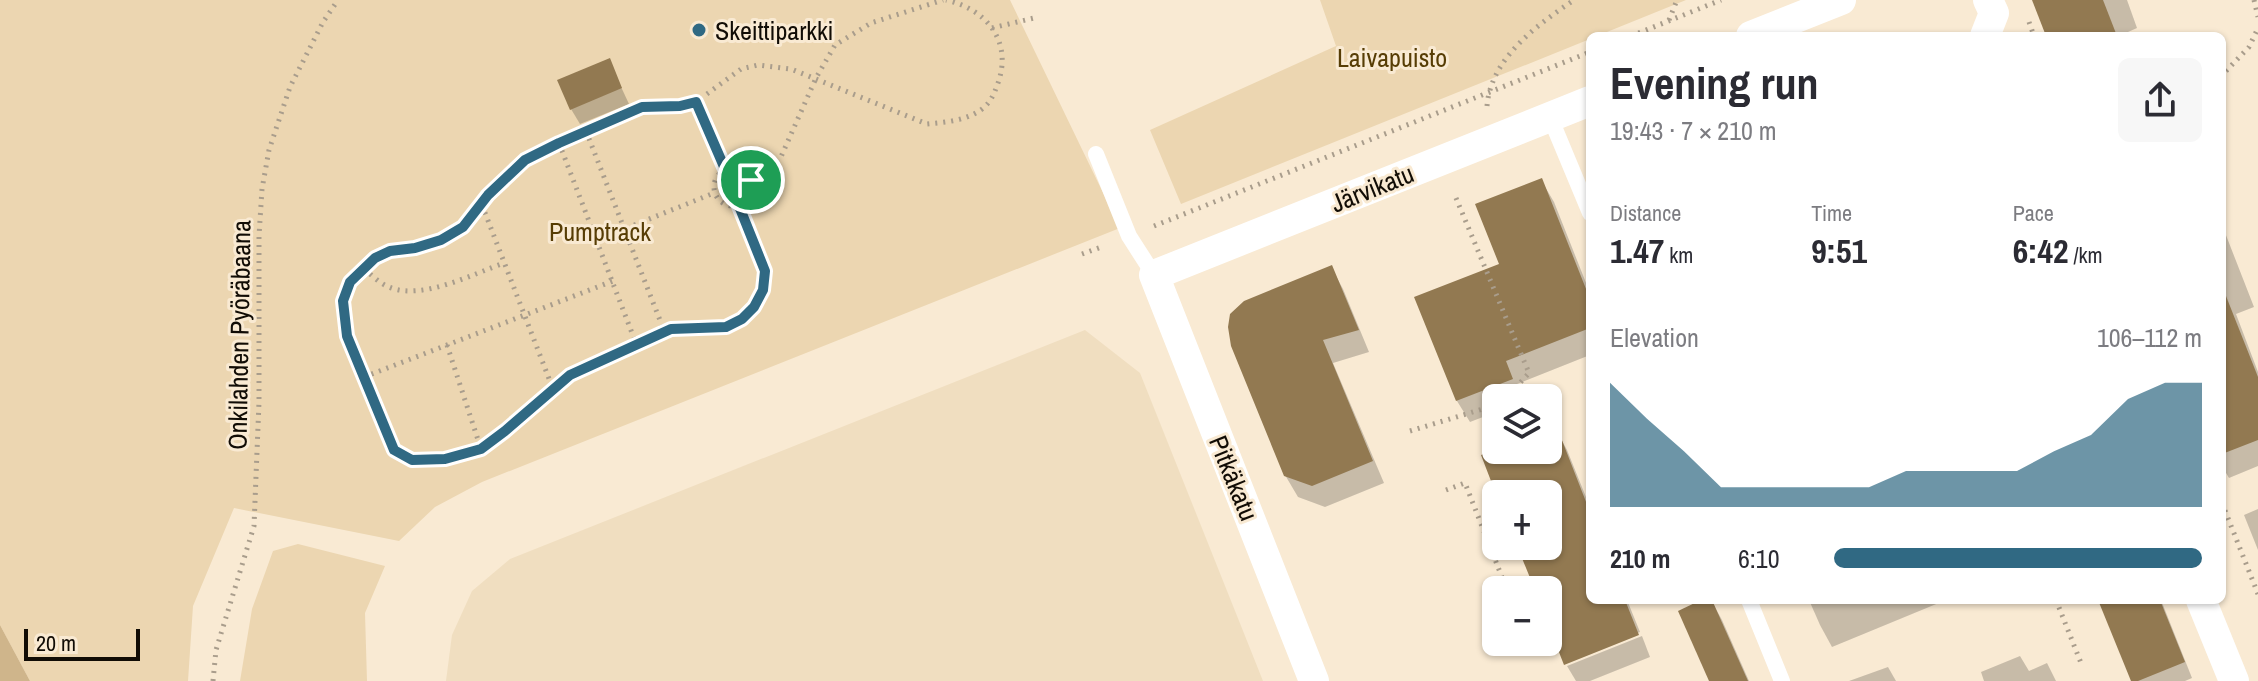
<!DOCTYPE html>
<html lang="en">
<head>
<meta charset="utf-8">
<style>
	:root { --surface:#fff; --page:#f7f7f7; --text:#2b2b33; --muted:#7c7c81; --accent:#306983 }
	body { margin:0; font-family:"Archivo Narrow",sans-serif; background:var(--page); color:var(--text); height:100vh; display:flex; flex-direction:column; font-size:30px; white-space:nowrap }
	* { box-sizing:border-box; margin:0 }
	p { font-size:26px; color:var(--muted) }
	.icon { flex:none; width:44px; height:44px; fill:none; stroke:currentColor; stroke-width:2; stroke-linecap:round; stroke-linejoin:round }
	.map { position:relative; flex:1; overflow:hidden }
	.details { position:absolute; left:1586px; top:32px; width:640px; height:572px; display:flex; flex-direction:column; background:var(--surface); border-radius:12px; box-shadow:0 2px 6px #0004 }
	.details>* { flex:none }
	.buttons { position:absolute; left:1482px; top:384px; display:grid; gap:16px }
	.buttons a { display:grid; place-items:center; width:80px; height:80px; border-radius:12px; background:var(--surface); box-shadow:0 2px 6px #0004; font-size:40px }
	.scale { position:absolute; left:24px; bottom:20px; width:116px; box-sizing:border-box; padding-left:8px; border:4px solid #110c05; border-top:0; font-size:22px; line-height:28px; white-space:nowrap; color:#110c05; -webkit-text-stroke:6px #f9ead3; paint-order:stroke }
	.pin { position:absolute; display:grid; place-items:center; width:68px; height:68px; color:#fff; margin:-34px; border:4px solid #fff; border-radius:50%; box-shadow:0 2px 8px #0007 }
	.round { display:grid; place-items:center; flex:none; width:84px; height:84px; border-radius:12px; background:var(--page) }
	.summary { display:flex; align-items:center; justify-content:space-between; height:136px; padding:0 24px }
	h1 { font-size:44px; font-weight:700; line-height:60px }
	.figures { display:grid; grid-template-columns:repeat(3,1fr); gap:12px; height:136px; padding:8px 24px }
	.figures div { display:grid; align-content:center }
	.figures b { font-size:34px; font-weight:700 }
	.figures small { font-size:22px; font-weight:400 }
	.figures p { font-size:22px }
	.chart { height:224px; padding:16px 24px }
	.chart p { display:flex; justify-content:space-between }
	.chart svg { width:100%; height:144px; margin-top:8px; fill:var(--accent); opacity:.7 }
	ul { padding:0 24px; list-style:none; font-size:26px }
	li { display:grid; grid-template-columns:128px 96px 1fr; align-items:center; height:60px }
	li i { height:20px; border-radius:10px; background:var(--accent) }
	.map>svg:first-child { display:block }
	.built { fill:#f0dec0 }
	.green { fill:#ecd6b1 }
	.water { fill:#cfb58b }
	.shadow { fill:#0003 }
	.building { fill:#927951 }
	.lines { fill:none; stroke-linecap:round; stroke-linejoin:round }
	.path { stroke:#a99d8c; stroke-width:5; stroke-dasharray:2 6; stroke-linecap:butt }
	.lane { stroke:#fff; stroke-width:16 }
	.street { stroke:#fff; stroke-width:30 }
	.route-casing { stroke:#fff; stroke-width:16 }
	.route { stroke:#306983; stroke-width:10 }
	.poi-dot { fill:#306983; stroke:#f9ead3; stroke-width:3 }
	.labels { text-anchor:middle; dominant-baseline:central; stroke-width:6; stroke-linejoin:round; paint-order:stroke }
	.poi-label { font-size:26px; fill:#110c05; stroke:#f9ead3; text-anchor:start }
	.park-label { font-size:26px; fill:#573d05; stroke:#f9ead3 }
	.street-label { font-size:26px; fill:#110c05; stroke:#f9ead3 }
</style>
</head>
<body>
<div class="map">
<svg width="2258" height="681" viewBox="0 0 2258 681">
	<rect width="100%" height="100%" fill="#f9ead3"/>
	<!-- built -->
	<path class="built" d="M1085,330L1140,373L1263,681H446L452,635L472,591L510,559Z"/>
	<!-- green -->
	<g class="green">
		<path d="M0,0H1010L1120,228L482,482L435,507L399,541L234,508L193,606L188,681H30L0,625Z"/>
		<path d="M1320,0H1686L1597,36H1590V39L1181,204L1150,130L1336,46Z"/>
		<path d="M298,544L385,566L365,613L367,681H240L252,609L273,551Z"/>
	</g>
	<!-- water -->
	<path class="water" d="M0,625L30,681H0Z"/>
	<!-- shadow -->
	<g class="shadow">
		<path d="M2034,0H2127L2137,28L2119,36H2048Z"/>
		<path d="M609,61L629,104L580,124L571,109Z"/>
		<path d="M1541,180L1554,202L1590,293V355L1517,384L1523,398H1496V412L1470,422L1457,401L1417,299L1501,265Z"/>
		<path d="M2222,225L2254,307L2236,314L2258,372V466L2229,478L2222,466Z"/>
		<path d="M1331,267L1343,289L1369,352L1333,363L1384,483L1325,507L1298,497L1285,475Z"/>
		<path d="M1555,428L1567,450L1590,507V600H1627L1640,632L1566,662L1548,618V590H1537L1519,546H1548V494H1498L1548,450V431Z"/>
		<path d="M2258,509V550L2244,515Z"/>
		<path d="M1706,600H1711L1722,620L1749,681H1711Z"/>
		<path d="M1809,600H1946L1832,647L1820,625Z"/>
		<path d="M2101,600H2161L2192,678L2185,681H2133Z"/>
		<path d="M1642,636L1650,657L1590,681H1576L1567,666Z"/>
		<path d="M2020,656L2029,671L2047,663L2056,681H1984L1981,672Z"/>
		<path d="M1888,667L1896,681H1849Z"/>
	</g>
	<!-- building -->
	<g class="building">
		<path d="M2032,0H2103L2117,36H2046Z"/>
		<path d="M610,58L622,88L570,110L557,80Z"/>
		<path d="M1542,178L1590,299V328L1506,361L1513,379L1456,401L1414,297L1499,264L1475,204Z"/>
		<path d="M1332,265L1359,330L1323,340L1373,461L1312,486L1284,476L1231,346L1228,327L1230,314L1244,301Z"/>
		<path d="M2222,291H2224L2258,377V440L2222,454Z"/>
		<path d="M1556,425L1590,512V600H1625L1639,635L1564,665L1548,624V590H1535L1517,546H1548V494H1496L1481,455L1496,449L1548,450V429Z"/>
		<path d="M1701,600H1712L1748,681H1709L1678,611Z"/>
		<path d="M2098,600H2160L2185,662L2138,681H2131Z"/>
	</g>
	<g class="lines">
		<!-- path -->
		<g class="path">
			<path d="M2254,0L2258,17"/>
			<path d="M1669,20L1677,0"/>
			<path d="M2029,22L2034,36"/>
			<path d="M992,28L1038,17"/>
			<path d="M1631,36L1721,0"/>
			<path d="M2226,71L2249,47L2258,28"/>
			<path d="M696,102L725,169"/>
			<path d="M1487,106C1491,58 1537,25 1574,0"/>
			<path d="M586,131L665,333"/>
			<path d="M559,143L637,346"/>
			<circle cx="733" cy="187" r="19"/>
			<path d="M751,180L765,173L780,159L816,78L835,45L871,23L943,0"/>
			<path d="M1456,198L1529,373L1506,398"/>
			<path d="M482,205L553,389"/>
			<path d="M739,206L765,271L763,290L754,307L742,319L726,327L671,329L570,375L505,431L481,449L445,459L412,460L394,450L347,336L343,301L350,282L375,258L390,251L415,248L441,240L463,227L488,195L525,160L559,143L642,107L680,106L696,102L741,69L758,65L791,69L927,124C946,122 966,121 982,109C991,102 994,94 998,83C1013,41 986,9 946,0"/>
			<path d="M1154,226L1590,52"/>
			<path d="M597,240L714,193"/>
			<path d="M1082,254L1104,246"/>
			<path d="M364,269C372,275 380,284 389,287C421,301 473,274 504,263"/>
			<path d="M447,345L481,449"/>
			<path d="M364,377L613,281"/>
			<path d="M1410,431L1496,405"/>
			<path d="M1446,490L1465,483L1507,590"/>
			<path d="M2222,503L2258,594"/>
			<path d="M2056,600L2081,663"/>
			<path d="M1527,642L1533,656"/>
			<path d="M213,681L216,650L254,526L259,402V236L262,189L269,150L290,87L323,22L338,0"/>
		</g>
		<!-- lane -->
		<g class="lane">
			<path d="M1550,117L1590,213"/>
			<path d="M1096,154L1129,236L1154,275"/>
			<path d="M1749,600L1782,681"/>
		</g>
		<!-- street -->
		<g class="street">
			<path d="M1751,36L1841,0"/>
			<path d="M1985,36L1994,13L1988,0"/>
			<path d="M2201,600L2234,681"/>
			<path d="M1314,681L1154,275L1590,101"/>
		</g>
	</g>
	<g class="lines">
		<!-- route casing -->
		<g class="route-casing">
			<path id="route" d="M696,102L725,169C752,165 762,190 739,206L765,271L763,290L754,307L742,319L726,327L671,329L570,375L505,431L481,449L445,459L412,460L394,450L347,336L343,301L350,282L375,258L390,251L415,248L441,240L463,227L488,195L525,160L559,143L642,107L680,106Z"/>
		</g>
		<!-- route -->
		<use href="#route" class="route"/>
	</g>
	<!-- markers -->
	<circle class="poi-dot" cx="699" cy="30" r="8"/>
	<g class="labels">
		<!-- poi labels -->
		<g class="poi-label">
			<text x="715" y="30">Skeittiparkki</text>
		</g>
		<!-- park labels -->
		<g class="park-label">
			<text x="1392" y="57">Laivapuisto</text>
			<text x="600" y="231">Pumptrack</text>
		</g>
		<!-- street labels -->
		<g class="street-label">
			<text transform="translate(1372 188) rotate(-22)">Järvikatu</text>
			<text transform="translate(239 335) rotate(-89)">Onkilahden Pyöräbaana</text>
			<text transform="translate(1234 478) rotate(68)">Pitkäkatu</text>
		</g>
	</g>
</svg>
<div class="buttons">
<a><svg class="icon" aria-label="layers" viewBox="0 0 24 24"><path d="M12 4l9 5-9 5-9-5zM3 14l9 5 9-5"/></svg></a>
<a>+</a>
<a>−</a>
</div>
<div class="scale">20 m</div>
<div class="pin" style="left:751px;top:180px;background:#1e9e55"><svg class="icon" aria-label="arrive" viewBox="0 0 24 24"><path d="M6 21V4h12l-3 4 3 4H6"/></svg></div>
<section class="details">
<div class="summary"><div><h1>Evening run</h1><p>19:43 · 7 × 210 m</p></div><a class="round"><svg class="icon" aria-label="share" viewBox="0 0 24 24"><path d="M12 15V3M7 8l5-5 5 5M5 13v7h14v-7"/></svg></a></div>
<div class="figures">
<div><p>Distance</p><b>1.47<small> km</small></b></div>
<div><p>Time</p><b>9:51</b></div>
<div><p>Pace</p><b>6:42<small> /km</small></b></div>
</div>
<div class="chart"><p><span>Elevation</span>106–112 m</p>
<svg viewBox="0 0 160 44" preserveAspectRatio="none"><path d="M0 44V6L10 17L20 27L30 38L40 38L50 38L60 38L70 38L80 33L90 33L100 33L110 33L120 27L130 22L140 11L150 6L160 6V44z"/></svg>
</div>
<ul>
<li><b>210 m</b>6:10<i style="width:100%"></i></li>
</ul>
</section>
</div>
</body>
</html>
